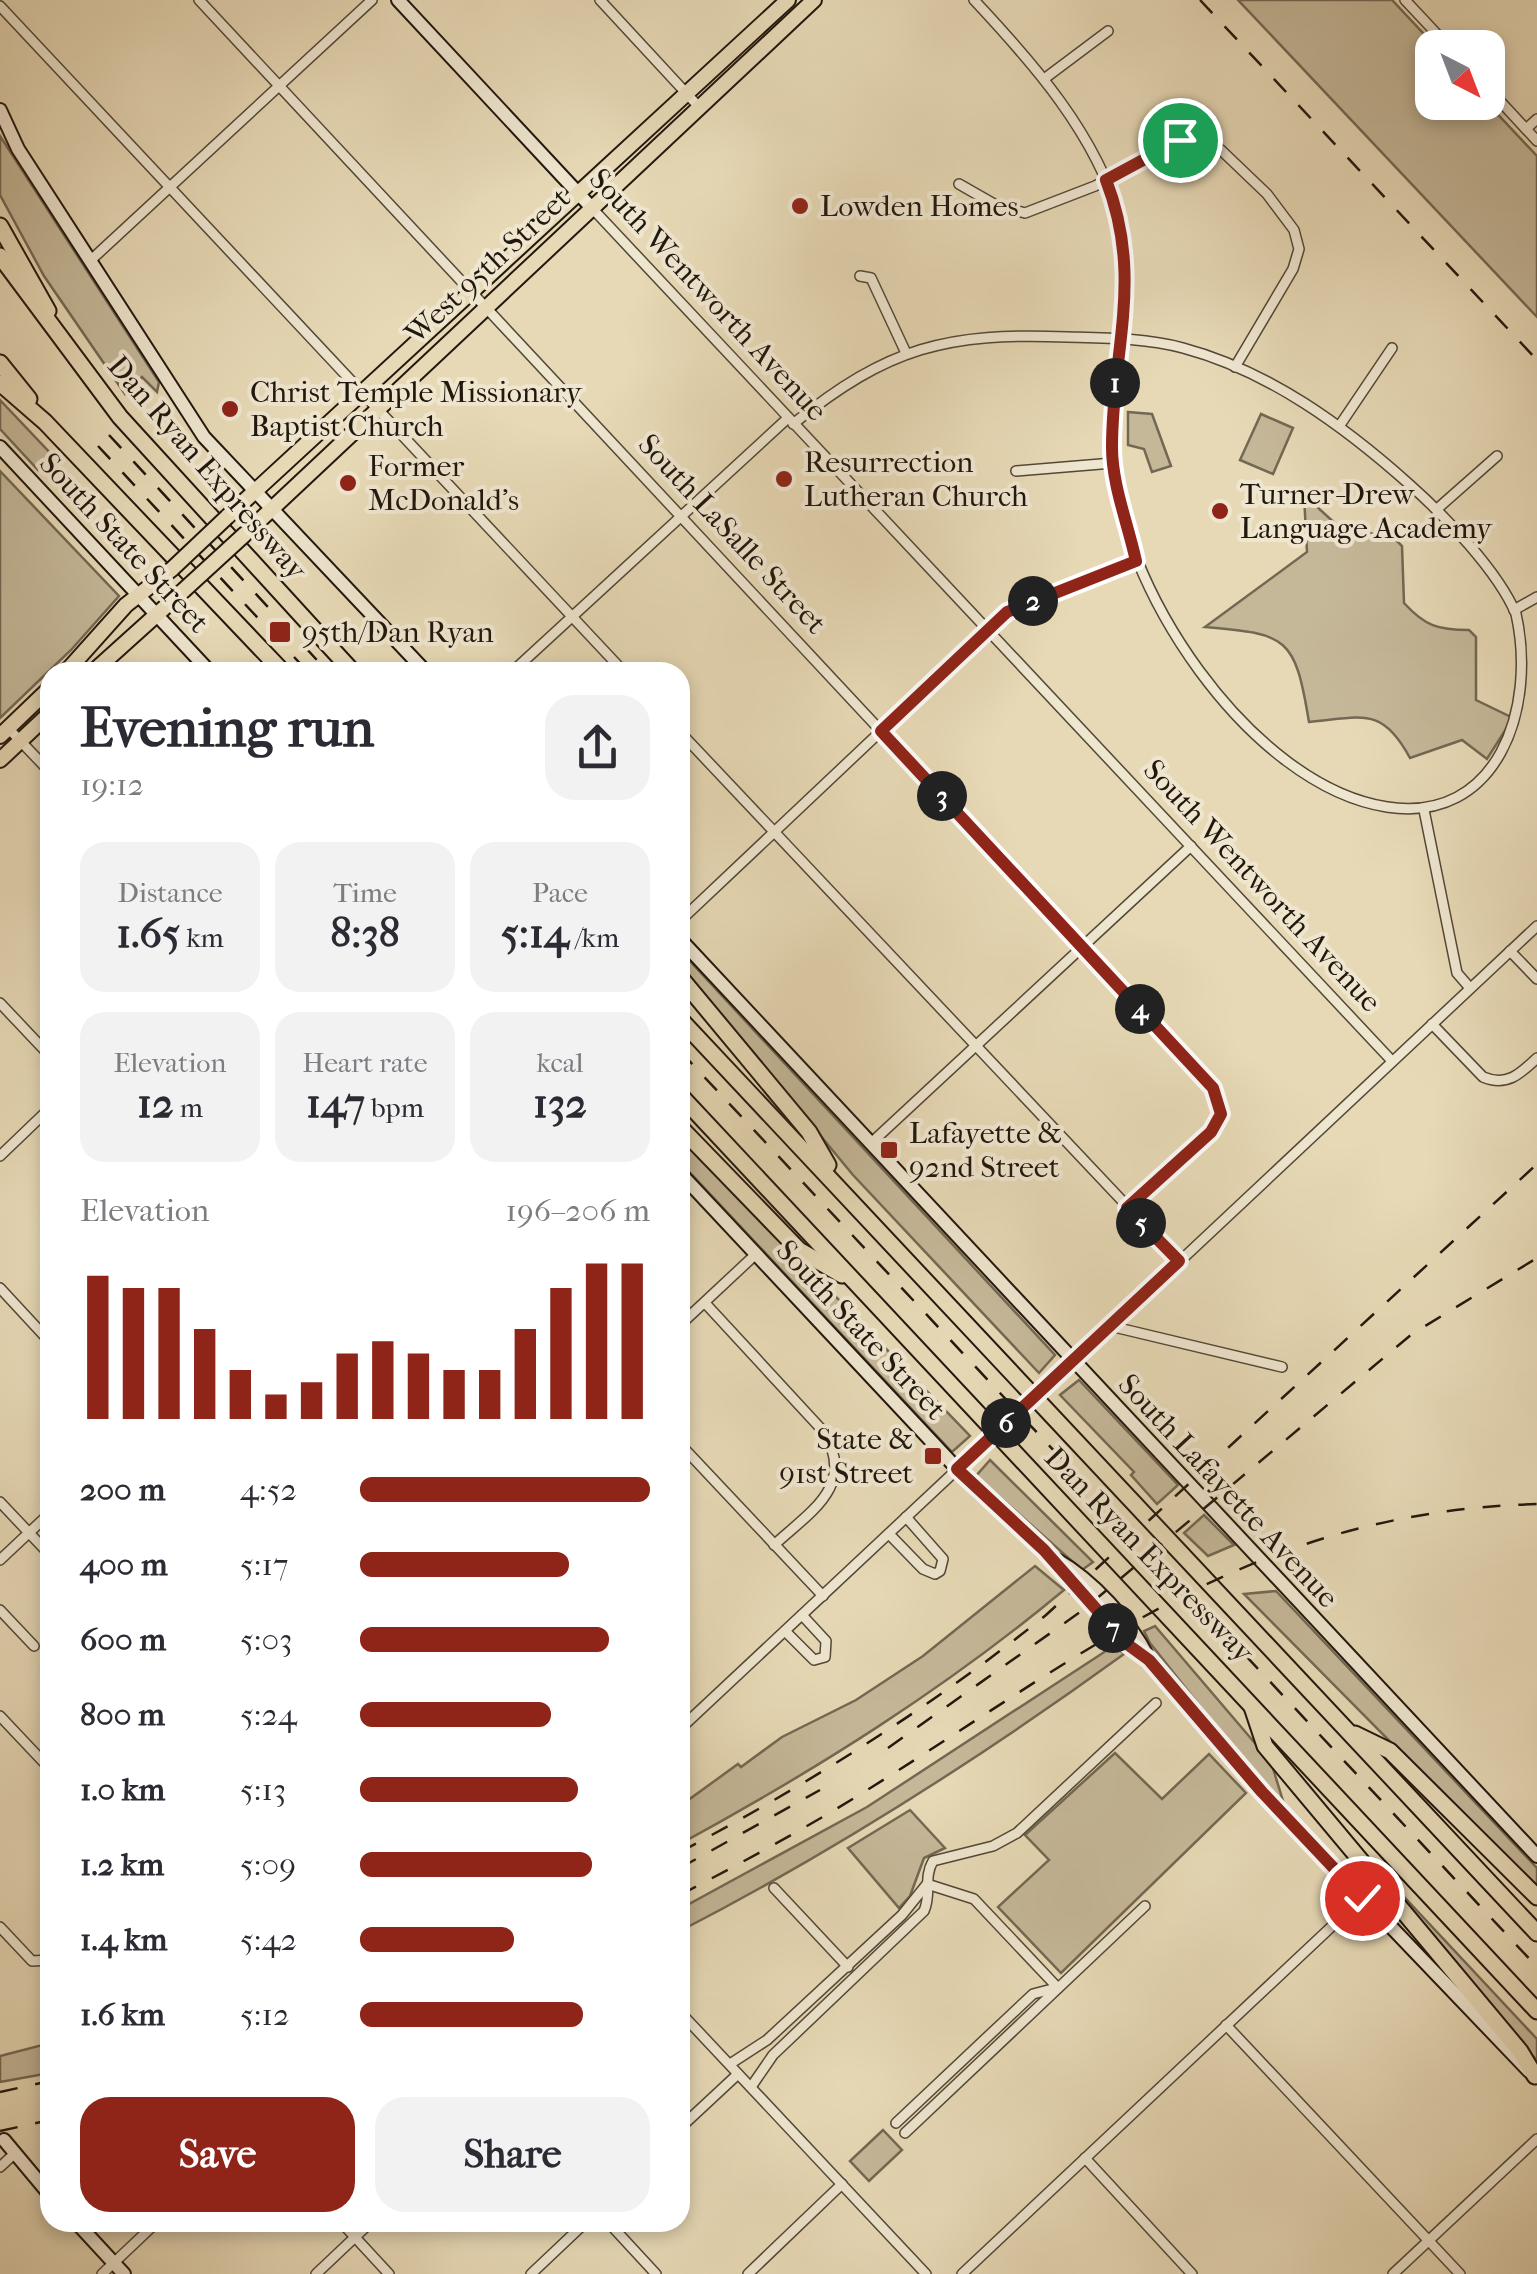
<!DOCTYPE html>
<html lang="en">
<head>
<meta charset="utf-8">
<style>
	:root { --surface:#fff; --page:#f2f2f3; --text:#2b2b33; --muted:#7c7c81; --accent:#8f2418 }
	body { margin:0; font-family:"IM FELL French Canon",serif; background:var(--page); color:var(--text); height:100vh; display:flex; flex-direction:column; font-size:38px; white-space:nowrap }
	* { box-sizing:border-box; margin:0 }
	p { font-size:32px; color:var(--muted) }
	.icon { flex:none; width:55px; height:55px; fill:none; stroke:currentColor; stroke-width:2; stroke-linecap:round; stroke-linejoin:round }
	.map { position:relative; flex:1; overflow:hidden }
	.side { position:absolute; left:40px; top:662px; width:650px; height:1570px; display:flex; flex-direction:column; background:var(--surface); border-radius:30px; box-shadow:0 5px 15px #0003 }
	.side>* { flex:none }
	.needle { width:65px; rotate:138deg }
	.buttons { position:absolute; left:1415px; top:30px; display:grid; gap:20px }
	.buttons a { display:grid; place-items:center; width:90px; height:90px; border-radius:20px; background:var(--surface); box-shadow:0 5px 15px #0003; font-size:50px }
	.pin { position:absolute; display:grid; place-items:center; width:85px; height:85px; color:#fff; margin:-42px; border:5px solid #fff; border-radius:50%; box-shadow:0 2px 10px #0007 }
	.km { position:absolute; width:50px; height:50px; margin:-25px; border-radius:50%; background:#222; color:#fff; font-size:28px; line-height:50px; text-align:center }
	.round { display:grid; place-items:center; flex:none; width:105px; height:105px; border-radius:30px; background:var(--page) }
	.overview { display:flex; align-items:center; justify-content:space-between; height:170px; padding:0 40px }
	h1 { font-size:55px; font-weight:800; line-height:75px }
	.figures { display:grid; grid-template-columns:repeat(3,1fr); gap:15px; height:170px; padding:10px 40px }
	.figures div { display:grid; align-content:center; border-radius:25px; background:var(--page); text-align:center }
	.figures b { font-size:42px; font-weight:800 }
	.figures small { font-size:28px; font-weight:400 }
	.figures p { font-size:28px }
	.chart { height:280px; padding:20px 40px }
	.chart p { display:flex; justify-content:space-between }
	.chart svg { width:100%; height:180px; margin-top:10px; stroke:var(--accent); stroke-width:6 }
	.button { display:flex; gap:20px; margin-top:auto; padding:20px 40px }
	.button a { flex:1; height:115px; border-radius:30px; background:var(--accent); color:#fff; font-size:40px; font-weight:800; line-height:115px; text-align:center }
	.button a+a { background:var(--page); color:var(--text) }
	ul { padding:0 40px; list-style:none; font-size:32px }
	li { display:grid; grid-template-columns:160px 120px 1fr; align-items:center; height:75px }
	li i { height:25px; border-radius:12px; background:var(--accent) }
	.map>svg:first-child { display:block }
	.green { fill:#c5b899; stroke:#736853; stroke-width:2.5 }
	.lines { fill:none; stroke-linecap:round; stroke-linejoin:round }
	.street-casing { stroke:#524837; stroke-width:12 }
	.secondary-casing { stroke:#21170d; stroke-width:16 }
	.primary-casing { stroke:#21170d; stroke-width:18 }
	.highway-casing { stroke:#21170d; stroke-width:19 }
	.street { stroke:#efe6d0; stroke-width:9 }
	.secondary { stroke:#efe6d0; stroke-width:12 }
	.primary { stroke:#e7d9b6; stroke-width:14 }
	.highway { stroke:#e7d9b6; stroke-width:15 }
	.rail { stroke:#21170d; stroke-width:2.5; stroke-dasharray:18 18; stroke-linecap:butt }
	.street-bridge-casing { stroke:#524837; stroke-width:12; stroke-linecap:butt }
	.primary-bridge-casing { stroke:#21170d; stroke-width:18; stroke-linecap:butt }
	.street-bridge { stroke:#efe6d0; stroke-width:9 }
	.primary-bridge { stroke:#e7d9b6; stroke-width:14 }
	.route-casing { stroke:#fff; stroke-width:20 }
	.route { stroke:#8f2418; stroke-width:12 }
	.poi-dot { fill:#8f2418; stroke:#efe6d0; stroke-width:4 }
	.labels { text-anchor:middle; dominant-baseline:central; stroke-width:8; stroke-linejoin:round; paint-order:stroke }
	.poi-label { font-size:30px; fill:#21170d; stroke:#efe6d0; text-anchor:start }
	.street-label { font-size:30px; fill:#21170d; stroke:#efe6d0 }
</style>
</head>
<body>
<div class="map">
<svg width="1537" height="2274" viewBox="0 0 1537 2274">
	<rect width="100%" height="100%" fill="#e7d9b6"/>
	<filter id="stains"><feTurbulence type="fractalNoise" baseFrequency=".002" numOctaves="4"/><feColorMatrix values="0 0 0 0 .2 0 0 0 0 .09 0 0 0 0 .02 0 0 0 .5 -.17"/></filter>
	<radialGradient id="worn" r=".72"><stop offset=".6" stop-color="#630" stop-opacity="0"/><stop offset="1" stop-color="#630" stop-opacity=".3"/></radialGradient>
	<!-- green -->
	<g class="green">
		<path d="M1238,0H1392L1436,47L1432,102L1487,103L1537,156V317Z"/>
		<path d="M0,136L159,382L157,392L142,377L125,394L44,276L0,195Z"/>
		<path d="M0,400L53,456L38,470L0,429Z"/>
		<path d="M1128,412L1152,414L1171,466L1152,472L1144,449L1128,445Z"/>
		<path d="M1261,414L1293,428L1273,474L1240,460Z"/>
		<path d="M0,471L119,596L71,650L0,718Z"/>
		<path d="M1304,495L1338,526L1395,539L1402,546L1404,603C1425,626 1438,630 1469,630L1476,637V700L1513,718L1487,759L1462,740L1410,758C1382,706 1363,717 1309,722C1295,637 1288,634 1205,627L1307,552Z"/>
		<path d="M687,958L1055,1355L1039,1373L853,1175L680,966V959Z"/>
		<path d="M680,1135L970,1436L952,1452L680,1162Z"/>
		<path d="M1079,1380L1178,1485L1157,1504L1131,1475L1134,1472L1060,1395Z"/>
		<path d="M990,1460L1093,1562L1082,1570L976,1476Z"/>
		<path d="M1204,1515L1234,1545L1208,1556L1184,1533Z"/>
		<path d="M1035,1566L1064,1590C945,1689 816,1770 680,1844V1806L738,1764L741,1767L782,1737L856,1700L923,1656Z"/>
		<path d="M1276,1591L1537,1868V1890L1244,1594Z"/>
		<path d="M1155,1626L1271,1762L1284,1804L1245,1763L1150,1643L1144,1631Z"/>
		<path d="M1115,1645L1124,1654C982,1757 835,1851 680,1931V1909L867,1807Z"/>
		<path d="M1115,1753L1162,1799L1209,1754L1246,1793L1061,1973L998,1907L1049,1860L1025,1835Z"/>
		<path d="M910,1810L945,1848L924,1858L910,1896L899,1908L848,1848Z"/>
		<path d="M1365,1855L1537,2039V2061Z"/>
		<path d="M50,2043V2073L0,2082V2056Z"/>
		<path d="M883,2130L902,2150L869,2181L850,2161Z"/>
	</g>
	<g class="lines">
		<!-- street casing -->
		<g class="street-casing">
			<g id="street">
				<path d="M199,0L1213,1087L1222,1107L1217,1124L1127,1208"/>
				<path d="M600,0L699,107"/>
				<path d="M1405,0L1450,48"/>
				<path d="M0,6L624,672"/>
				<path d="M1044,79L1108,31"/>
				<path d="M1488,88L1537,141"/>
				<path d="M1526,129L1537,119"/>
				<path d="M959,184L994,204L1025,213L1095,186L1180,140L1199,139L1221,150L1267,194L1294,230L1299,249L1293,269L1235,367"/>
				<path d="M591,207L1392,1061"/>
				<path d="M91,260L372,0"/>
				<path d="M860,276L871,278L906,353"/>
				<path d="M793,424C888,347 947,332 1067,337C1105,338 1146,338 1183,348C1269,371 1344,426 1409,484C1444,515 1498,571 1516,614C1537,708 1498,824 1387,807C1250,786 1115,583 1112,451C1110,374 1141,294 1120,219C1096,134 1033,63 974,0"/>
				<path d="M1340,425L1392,348"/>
				<path d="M1016,471L1113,463"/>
				<path d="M1437,509L1497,456"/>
				<path d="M1514,610L1537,597"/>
				<path d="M512,672L788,418"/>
				<path d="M8,728L50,772"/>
				<path d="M680,732L1179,1261"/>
				<path d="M1424,810L1457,973L1470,988"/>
				<path d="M680,921L1007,612L1136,561"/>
				<path d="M1510,951L1537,979"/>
				<path d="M0,1003L50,1056"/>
				<path d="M1432,1024L1483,1077C1507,1087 1520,1074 1537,1058"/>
				<path d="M870,1144L1191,846"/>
				<path d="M0,1156L50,1108"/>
				<path d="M0,1288L50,1342"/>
				<path d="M705,1303L824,1432C856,1486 811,1511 774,1545"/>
				<path d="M680,1325L756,1254"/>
				<path d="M1110,1326L1282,1367"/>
				<path d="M1049,1384L1537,926"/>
				<path d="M680,1444L823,1596"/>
				<path d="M0,1502L50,1555"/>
				<path d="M889,1534L923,1569L935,1574L940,1571L943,1559L906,1517"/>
				<path d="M0,1560L50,1513"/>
				<path d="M0,1610L34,1646"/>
				<path d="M785,1631L814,1660L825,1657L826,1641L802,1615"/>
				<path d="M0,1716L50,1769"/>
				<path d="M680,1729L980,1448"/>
				<path d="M927,1884L974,1899L1058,1988"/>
				<path d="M774,1888L848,1967"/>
				<path d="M0,1927L32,1961L50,1960"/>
				<path d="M680,2012L926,2274"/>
				<path d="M1226,2025L1460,2274"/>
				<path d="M730,2064L767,2040L902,1915L927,1884"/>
				<path d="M751,2087L773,2055L924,1911C932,1893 923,1878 933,1861L993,1846L1017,1833L1156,1703"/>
				<path d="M896,2123L1033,1994L1056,1988"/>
				<path d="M680,2128L738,2074"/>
				<path d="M905,2133L1145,1906"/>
				<path d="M1085,2158L1192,2274"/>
				<path d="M0,2167L13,2155"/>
				<path d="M341,2222L389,2274"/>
				<path d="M608,2222L656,2274"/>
				<path d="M102,2274L157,2222"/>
				<path d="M316,2274L371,2222"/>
				<path d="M531,2274L586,2222"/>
				<path d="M748,2274L842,2184"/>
				<path d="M962,2274L1362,1898"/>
				<path d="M1393,2274L1537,2139"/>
			</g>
		</g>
		<!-- secondary casing -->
		<g class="secondary-casing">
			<g id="secondary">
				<path d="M398,0L591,207"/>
				<path d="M0,110L18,149L204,437L426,672"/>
				<path d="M0,447L210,672"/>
				<path d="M680,939L1537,1856"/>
				<path d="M680,1173L978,1491L1053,1558L1127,1643L1149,1660L1262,1792L1529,2071"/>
				<path d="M1057,1560C1092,1580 1130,1621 1148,1657"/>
				<path d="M4,2140L50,2195"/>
				<path d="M76,2222L124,2274"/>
			</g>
		</g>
		<!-- primary casing -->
		<g class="primary-casing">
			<g id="primary">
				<path d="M227,517L788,0"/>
				<path d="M244,535L814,0"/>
				<path d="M66,672L126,605L172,569"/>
				<path d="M93,672L184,590"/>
				<path d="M0,736L50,688"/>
				<path d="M0,760L50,713"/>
			</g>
		</g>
		<!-- highway casing -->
		<g class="highway-casing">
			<g id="highway">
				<path d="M0,226L48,311"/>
				<path d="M0,256L120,417L353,672"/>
				<path d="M0,363L29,399"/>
				<path d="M0,383L45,422L283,672"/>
				<path d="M680,977L809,1132L828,1165"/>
				<path d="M680,1019L1537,1933"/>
				<path d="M680,1095L1537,2011"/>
				<path d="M680,1127L799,1250L842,1275"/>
				<path d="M1252,1707L1265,1746L1520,2051L1535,2076"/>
				<path d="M1355,1734L1390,1751L1537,1897"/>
			</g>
		</g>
		<!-- street -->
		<use href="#street" class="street"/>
		<!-- secondary -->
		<use href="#secondary" class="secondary"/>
		<!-- primary -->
		<use href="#primary" class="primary"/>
		<!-- highway -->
		<use href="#highway" class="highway"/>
		<!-- rail -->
		<g class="rail">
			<path d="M1200,0L1537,360"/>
			<path d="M109,435L328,672"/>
			<path d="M98,446L308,672"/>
			<path d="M680,1051L1537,1967"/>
			<path d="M888,1748L1083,1610L1412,1334L1537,1258"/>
			<path d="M680,1852C809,1784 933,1706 1046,1615L1537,1164"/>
			<path d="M680,1868L820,1790"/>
			<path d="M680,1895C745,1861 810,1826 872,1787C1097,1646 1256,1512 1537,1504"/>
			<path d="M0,2092L50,2081"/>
			<path d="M0,2131L50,2120"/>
		</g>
		<!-- street-bridge casing -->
		<g class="street-bridge-casing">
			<path id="street-bridge" d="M980,1448L1049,1384"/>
		</g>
		<!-- primary-bridge casing -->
		<g class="primary-bridge-casing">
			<g id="primary-bridge">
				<path d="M172,569L227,517"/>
				<path d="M184,590L244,535"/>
			</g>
		</g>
		<!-- street-bridge -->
		<use href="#street-bridge" class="street-bridge"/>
		<!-- primary-bridge -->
		<use href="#primary-bridge" class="primary-bridge"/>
	</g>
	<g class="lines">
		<!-- route casing -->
		<g class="route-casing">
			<path id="route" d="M1180,140L1106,180C1144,278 1112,349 1112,447C1112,485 1128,524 1136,561L1007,612L881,731L1213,1088L1221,1114L1211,1132L1127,1208L1179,1261L957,1469L1044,1550L1127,1644L1149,1660L1262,1792L1362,1898"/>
		</g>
		<!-- route -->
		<use href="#route" class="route"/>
	</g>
	<!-- markers -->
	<g class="poi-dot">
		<circle cx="800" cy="206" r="10"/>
		<circle cx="230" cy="409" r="10"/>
		<circle cx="784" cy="479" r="10"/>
		<circle cx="348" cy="483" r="10"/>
		<circle cx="1220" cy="511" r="10"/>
		<rect x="268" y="620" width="24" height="24" rx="5"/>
		<rect x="879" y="1140" width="20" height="20" rx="5"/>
		<rect x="923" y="1446" width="20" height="20" rx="5"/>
	</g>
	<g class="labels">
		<!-- poi labels -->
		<g class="poi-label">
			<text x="820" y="206">Lowden Homes</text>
			<text x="250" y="392">Christ Temple Missionary<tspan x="250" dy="34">Baptist Church</tspan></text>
			<text x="804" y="462">Resurrection<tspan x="804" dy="34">Lutheran Church</tspan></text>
			<text x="368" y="466">Former<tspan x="368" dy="34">McDonald's</tspan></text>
			<text x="1240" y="494">Turner-Drew<tspan x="1240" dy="34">Language Academy</tspan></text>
			<text x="302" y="632">95th/Dan Ryan</text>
			<text x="909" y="1133">Lafayette &amp;<tspan x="909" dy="34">92nd Street</tspan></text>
			<text x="913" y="1439" text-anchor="end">State &amp;<tspan x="913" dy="34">91st Street</tspan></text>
		</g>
		<!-- street labels -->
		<g class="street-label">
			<text transform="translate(488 266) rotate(-43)">West 95th Street</text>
			<text transform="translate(708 295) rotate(47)">South Wentworth Avenue</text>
			<text transform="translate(207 468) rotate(49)">Dan Ryan Expressway</text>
			<text transform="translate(732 534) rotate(47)">South LaSalle Street</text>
			<text transform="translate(124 543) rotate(47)">South State Street</text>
			<text transform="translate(1262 886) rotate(47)">South Wentworth Avenue</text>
			<text transform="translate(861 1330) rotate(47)">South State Street</text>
			<text transform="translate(1228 1491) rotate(47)">South Lafayette Avenue</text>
			<text transform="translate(1149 1555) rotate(46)">Dan Ryan Expressway</text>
		</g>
	</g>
	<rect width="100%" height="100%" filter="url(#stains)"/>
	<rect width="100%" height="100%" fill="url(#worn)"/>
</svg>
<div class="buttons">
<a><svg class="needle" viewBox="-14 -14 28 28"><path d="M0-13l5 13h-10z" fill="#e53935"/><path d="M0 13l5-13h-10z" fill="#7c7c81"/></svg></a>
</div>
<div class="pin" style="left:1180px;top:140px;background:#1e9e55"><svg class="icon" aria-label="arrive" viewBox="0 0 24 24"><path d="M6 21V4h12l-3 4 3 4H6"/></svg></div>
<div class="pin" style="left:1362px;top:1898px;background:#d93025"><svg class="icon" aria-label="check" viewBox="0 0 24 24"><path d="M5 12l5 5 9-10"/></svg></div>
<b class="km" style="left:1115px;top:383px">1</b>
<b class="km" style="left:1033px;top:601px">2</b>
<b class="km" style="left:942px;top:796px">3</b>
<b class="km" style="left:1140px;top:1009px">4</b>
<b class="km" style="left:1141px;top:1223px">5</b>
<b class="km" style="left:1006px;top:1423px">6</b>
<b class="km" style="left:1113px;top:1628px">7</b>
<section class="side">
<div class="overview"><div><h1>Evening run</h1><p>19:12</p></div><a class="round"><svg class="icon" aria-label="share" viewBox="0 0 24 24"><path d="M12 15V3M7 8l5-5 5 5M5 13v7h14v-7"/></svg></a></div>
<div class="figures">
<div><p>Distance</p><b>1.65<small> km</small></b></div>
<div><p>Time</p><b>8:38</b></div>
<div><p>Pace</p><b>5:14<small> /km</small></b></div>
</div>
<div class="figures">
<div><p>Elevation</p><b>12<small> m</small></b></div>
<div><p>Heart rate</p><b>147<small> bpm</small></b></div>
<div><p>kcal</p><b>132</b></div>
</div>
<div class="chart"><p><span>Elevation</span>196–206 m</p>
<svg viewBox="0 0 160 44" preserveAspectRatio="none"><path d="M5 44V9M15 44V12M25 44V12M35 44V22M45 44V32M55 44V38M65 44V35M75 44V28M85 44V25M95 44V28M105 44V32M115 44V32M125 44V22M135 44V12M145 44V6M155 44V6"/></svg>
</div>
<ul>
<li><b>200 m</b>4:52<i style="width:100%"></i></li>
<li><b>400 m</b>5:17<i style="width:72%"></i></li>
<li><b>600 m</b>5:03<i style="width:86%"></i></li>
<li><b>800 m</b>5:24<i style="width:66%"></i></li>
<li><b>1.0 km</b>5:13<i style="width:75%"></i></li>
<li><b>1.2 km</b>5:09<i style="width:80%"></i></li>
<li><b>1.4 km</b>5:42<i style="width:53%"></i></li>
<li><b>1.6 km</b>5:12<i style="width:77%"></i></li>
</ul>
<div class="button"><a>Save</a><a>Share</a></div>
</section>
</div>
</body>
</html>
